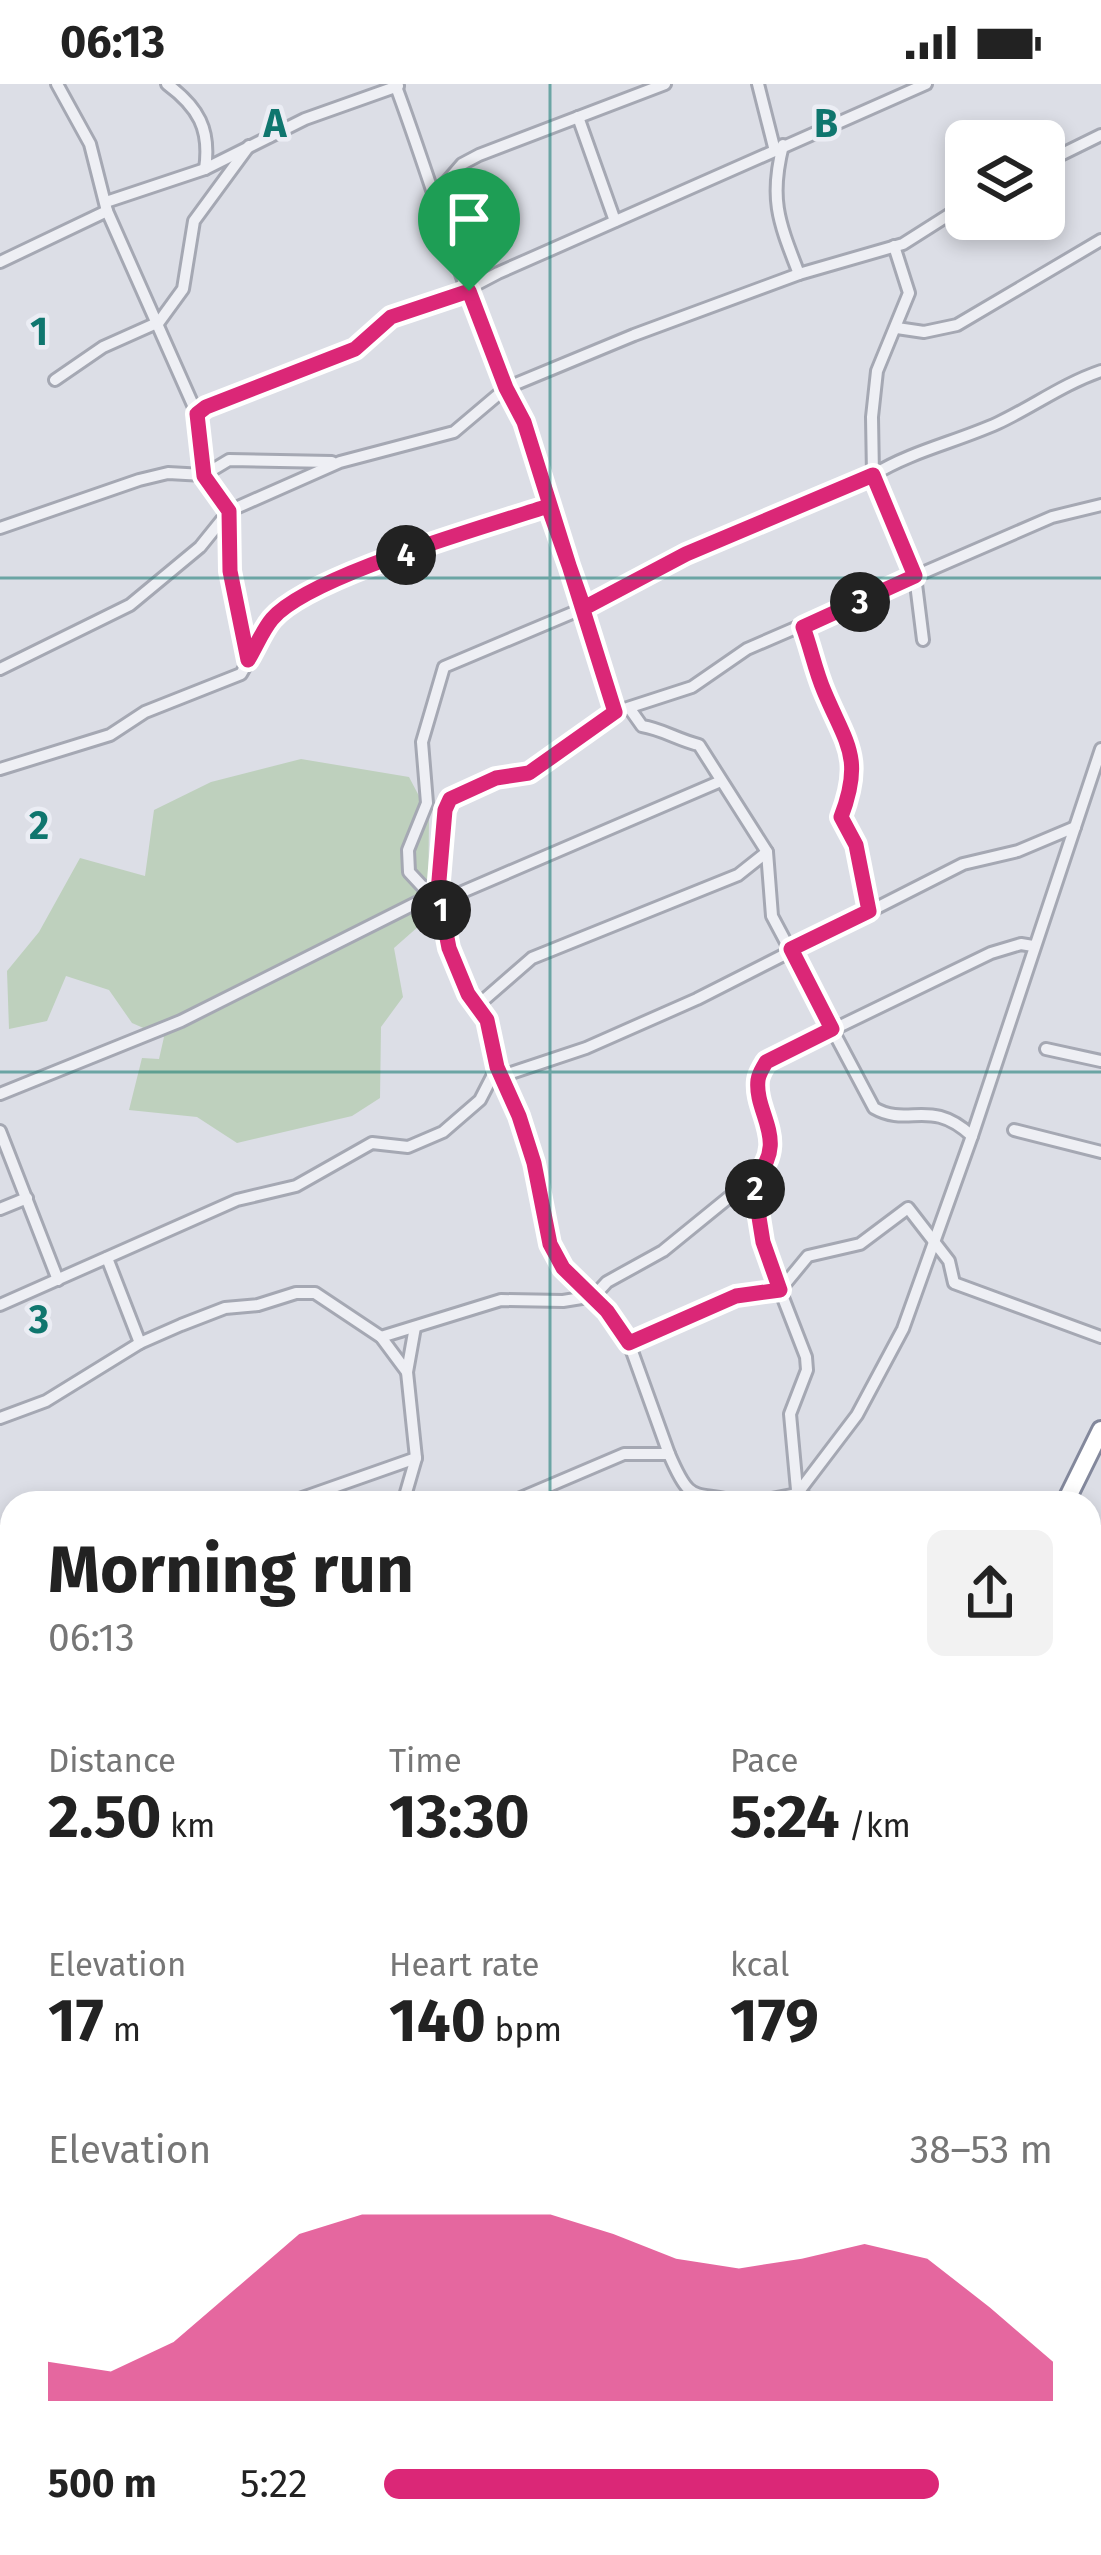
<!DOCTYPE html>
<html lang="en">
<head>
<meta charset="utf-8">
<style>
	:root { --surface:#fff; --page:#f2f2f2; --text:#222; --muted:#767676; --accent:#db2777 }
	body { margin:0; font-family:"Fira Sans",sans-serif; background:var(--page); color:var(--text); height:100vh; display:flex; flex-direction:column; font-size:45px; white-space:nowrap }
	* { box-sizing:border-box; margin:0 }
	p { font-size:39px; color:var(--muted) }
	.icon { flex:none; width:66px; height:66px; fill:none; stroke:currentColor; stroke-width:2; stroke-linecap:round; stroke-linejoin:round }
	.map { position:relative; flex:1; overflow:hidden }
	.sheet { position:absolute; left:0px; top:1407px; width:1101px; height:1065px; display:flex; flex-direction:column; background:var(--surface); border-radius:36px 36px 0 0; box-shadow:0 6px 18px #0003 }
	.sheet>* { flex:none }
	.buttons { position:absolute; left:945px; top:36px; display:grid; gap:24px }
	.buttons a { display:grid; place-items:center; width:120px; height:120px; border-radius:18px; background:var(--surface); box-shadow:0 6px 18px #0003; font-size:60px }
	.pin { position:absolute; display:grid; place-items:center; width:102px; height:102px; color:#fff; margin:-123px -51px; border-radius:50% 50% 50% 0; rotate:-45deg; box-shadow:0 0 12px #0007 }
	.pin .icon { rotate:45deg }
	.km { position:absolute; width:60px; height:60px; margin:-30px; border-radius:50%; background:#222; color:#fff; font-size:33px; line-height:60px; text-align:center }
	.round { display:grid; place-items:center; flex:none; width:126px; height:126px; border-radius:18px; background:var(--page) }
	.head { display:flex; align-items:center; justify-content:space-between; height:204px; padding:0 48px }
	h1 { font-size:66px; font-weight:700; line-height:90px }
	.metrics { display:grid; grid-template-columns:repeat(3,1fr); gap:18px; height:204px; padding:12px 48px }
	.metrics div { display:grid; align-content:center }
	.metrics b { font-size:60px; font-weight:700 }
	.metrics small { font-size:33px; font-weight:400 }
	.metrics p { font-size:33px }
	.chart { height:336px; padding:24px 48px }
	.chart p { display:flex; justify-content:space-between }
	.chart svg { width:100%; height:216px; margin-top:12px; fill:var(--accent); opacity:.7 }
	ul { padding:0 48px; list-style:none; font-size:39px }
	li { display:grid; grid-template-columns:192px 144px 1fr; align-items:center; height:90px }
	li i { height:30px; border-radius:15px; background:var(--accent) }
	.status { display:flex; justify-content:space-between; align-items:center; height:84px; padding:0 60px; background:var(--surface); direction:ltr }
	.status svg { height:33px; fill:currentColor }
	.map>svg:first-child { display:block }
	.green { fill:#bed0bd }
	.lines { fill:none; stroke-linecap:round; stroke-linejoin:round }
	.minor-casing { stroke:#a5a8b3; stroke-width:16 }
	.trunk-casing { stroke:#83889c; stroke-width:22 }
	.minor { stroke:#eeeff4; stroke-width:10 }
	.trunk { stroke:#fff; stroke-width:16 }
	.route-casing { stroke:#fff; stroke-width:24 }
	.route { stroke:#db2777; stroke-width:15 }
	.grid { fill:none; stroke:#0f766e; stroke-width:3; stroke-opacity:0.55 }
	.grid-label { font-size:39px; text-anchor:middle; font-weight:bold; fill:#0f766e; stroke:#ebedf4; stroke-width:9; stroke-linejoin:round; paint-order:stroke }
</style>
</head>
<body>
<div class="status"><b>06:13</b><svg viewBox="0 0 49 12"><path d="M0 12V9h3v3zM5 12V6h3v6zM10 12V3h3v9zM15 12V0h3v12zM26 1h20v11H26zM47 4h2v5h-2z"/></svg></div>
<div class="map">
<svg width="1101" height="2471" viewBox="0 0 1101 2471">
	<rect width="100%" height="100%" fill="#dcdee6"/>
	<!-- green -->
	<path class="green" d="M301,675L409,693L429,731L428,834L394,864L403,913L381,943L380,1014L352,1032L237,1059L197,1033L129,1026L142,974L159,975L164,953L132,939L109,906L66,892L47,937L9,945L7,887L39,848L80,774L145,792L154,726L211,698Z"/>
	<g class="lines">
		<!-- minor casing -->
		<g class="minor-casing">
			<g id="minor">
				<path d="M57,0L90,60L107,127L197,330L204,391L229,376L332,378"/>
				<path d="M167,0C198,23 211,45 205,85"/>
				<path d="M395,0C437,112 468,232 524,338L615,628"/>
				<path d="M758,0L775,67"/>
				<path d="M578,33L615,137"/>
				<path d="M783,61C769,116 779,138 799,190L903,160L966,120"/>
				<path d="M1044,79L1101,51"/>
				<path d="M436,110L462,80L479,71L665,0"/>
				<path d="M106,118L205,85L305,35L398,2"/>
				<path d="M894,162L909,209L877,287L872,333L873,391L915,492L923,556"/>
				<path d="M0,178L107,127"/>
				<path d="M897,244L924,248L957,241L1101,156"/>
				<path d="M55,296L103,263L159,238L183,205L194,137L249,62"/>
				<path d="M197,330L206,323L355,265L391,233L439,220L498,189L926,0"/>
				<path d="M0,444L139,396L168,389L204,391L229,427L230,487L248,576"/>
				<path d="M803,543C811,564 815,586 823,607C846,658 863,676 841,733L855,762L869,827"/>
				<path d="M0,585L130,521L200,463L229,427L340,378L454,348L506,304L634,251L799,190"/>
				<path d="M630,625L642,642C662,645 678,656 699,661L767,768L772,832L874,1024C909,1044 930,1013 972,1052"/>
				<path d="M0,685L110,651L145,628L241,590L272,536L296,516L331,497L548,422"/>
				<path d="M438,808L422,802L409,788L408,766L427,719L422,658L444,583L584,524L686,470L873,391C912,367 956,358 998,339C1034,322 1063,300 1101,287"/>
				<path d="M439,818L721,697"/>
				<path d="M478,921L532,874L738,791L767,768"/>
				<path d="M1046,965L1101,977"/>
				<path d="M502,992L586,964L697,915L963,780L1018,767L1075,743"/>
				<path d="M0,1010L181,937L438,808"/>
				<path d="M1014,1046L1101,1068"/>
				<path d="M0,1047L58,1196"/>
				<path d="M0,1125L27,1114"/>
				<path d="M107,1174L140,1259"/>
				<path d="M0,1221L237,1116L296,1102L372,1059L408,1063L443,1048L480,1016L497,983"/>
				<path d="M381,1253L501,1216L563,1217L594,1212L607,1198L663,1167L765,1084L770,1048L758,996L766,978L991,869L1021,860L1033,862"/>
				<path d="M629,1259L736,1212L780,1206L763,1158L753,1096"/>
				<path d="M0,1334L46,1317L140,1259L181,1241L225,1224L258,1221L296,1209H315L381,1253L407,1288"/>
				<path d="M669,1370L629,1259L607,1227L563,1184L550,1160L534,1079L497,983L487,936L468,909L449,864L438,808L445,726L450,715L496,694L529,689L615,628L692,603L747,565L1052,433L1101,421"/>
				<path d="M797,1406L790,1330L807,1286L806,1273L780,1206L808,1172L860,1160L908,1124L949,1177L954,1199L1101,1253"/>
				<path d="M797,1410L857,1331L903,1245L972,1052L1101,665"/>
				<path d="M288,1419L416,1374"/>
				<path d="M403,1419L416,1374L407,1288L415,1243"/>
				<path d="M509,1419L624,1370H669C692,1424 693,1405 741,1419"/>
				<path d="M751,1419L797,1410L820,1419"/>
				<path d="M0,1455L12,1474"/>
				<path d="M0,1542L12,1537"/>
				<path d="M1089,1780L1101,1784"/>
				<path d="M0,2032L12,2035"/>
				<path d="M1089,2052L1101,2060"/>
				<path d="M0,2093L12,2074"/>
				<path d="M1089,2131L1101,2113"/>
				<path d="M1089,2233L1101,2242"/>
				<path d="M487,2460L502,2471"/>
				<path d="M782,2460L794,2471"/>
				<path d="M22,2471L30,2460"/>
				<path d="M600,2471L608,2460"/>
				<path d="M843,2471L851,2460"/>
				<path d="M1081,2471L1101,2450"/>
			</g>
		</g>
		<!-- trunk casing -->
		<g class="trunk-casing">
			<g id="trunk">
				<path d="M1065,1419L1101,1346"/>
				<path d="M316,2471L323,2460"/>
			</g>
		</g>
		<!-- minor -->
		<use href="#minor" class="minor"/>
		<!-- trunk -->
		<use href="#trunk" class="trunk"/>
	</g>
	<g class="lines">
		<!-- route casing -->
		<g class="route-casing">
			<path id="route" d="M469,207L506,304L524,338L615,628L529,689L496,694L450,715L445,726L438,808L449,864L468,910L487,936L497,983L519,1032L534,1079L550,1160L563,1184L607,1227L629,1259L736,1212L780,1206L763,1158L753,1096C791,1058 754,1030 758,996C759,989 763,984 766,978L832,945L791,865L869,827L856,761L841,733C864,673 846,660 824,607C815,586 811,564 803,543L915,492L873,391L686,470L584,524L548,422C486,443 310,491 272,535C262,547 256,563 248,576L230,487L229,427L204,392L197,330L206,323L355,265L391,233L469,207"/>
		</g>
		<!-- route -->
		<use href="#route" class="route"/>
	</g>
	<!-- grid -->
	<path class="grid" d="M550,0V1419M0,494H1101M0,988H1101M0,1483H12M1089,1483H1101M0,1977H12M1089,1977H1101M550,2460V2471"/>
	<g class="grid-label">
		<text x="275" y="53">A</text>
		<text x="826" y="53">B</text>
		<text x="39" y="261">1</text>
		<text x="39" y="755">2</text>
		<text x="39" y="1249">3</text>
	</g>
</svg>
<div class="buttons">
<a><svg class="icon" aria-label="layers" viewBox="0 0 24 24"><path d="M12 4l9 5-9 5-9-5zM3 14l9 5 9-5"/></svg></a>
</div>
<div class="pin" style="left:469px;top:207px;background:#1e9e55"><svg class="icon" aria-label="arrive" viewBox="0 0 24 24"><path d="M6 21V4h12l-3 4 3 4H6"/></svg></div>
<b class="km" style="left:441px;top:826px">1</b>
<b class="km" style="left:755px;top:1105px">2</b>
<b class="km" style="left:860px;top:518px">3</b>
<b class="km" style="left:406px;top:471px">4</b>
<section class="sheet">
<div class="head"><div><h1>Morning run</h1><p>06:13</p></div><a class="round"><svg class="icon" aria-label="share" viewBox="0 0 24 24"><path d="M12 15V3M7 8l5-5 5 5M5 13v7h14v-7"/></svg></a></div>
<div class="metrics">
<div><p>Distance</p><b>2.50<small> km</small></b></div>
<div><p>Time</p><b>13:30</b></div>
<div><p>Pace</p><b>5:24<small> /km</small></b></div>
</div>
<div class="metrics">
<div><p>Elevation</p><b>17<small> m</small></b></div>
<div><p>Heart rate</p><b>140<small> bpm</small></b></div>
<div><p>kcal</p><b>179</b></div>
</div>
<div class="chart"><p><span>Elevation</span>38–53 m</p>
<svg viewBox="0 0 160 44" preserveAspectRatio="none"><path d="M0 44V36L10 38L20 32L30 21L40 10L50 6L60 6L70 6L80 6L90 10L100 15L110 17L120 15L130 12L140 15L150 25L160 36V44z"/></svg>
</div>
<ul>
<li><b>500 m</b>5:22<i style="width:83%"></i></li>
</ul>
</section>
</div>
</body>
</html>
